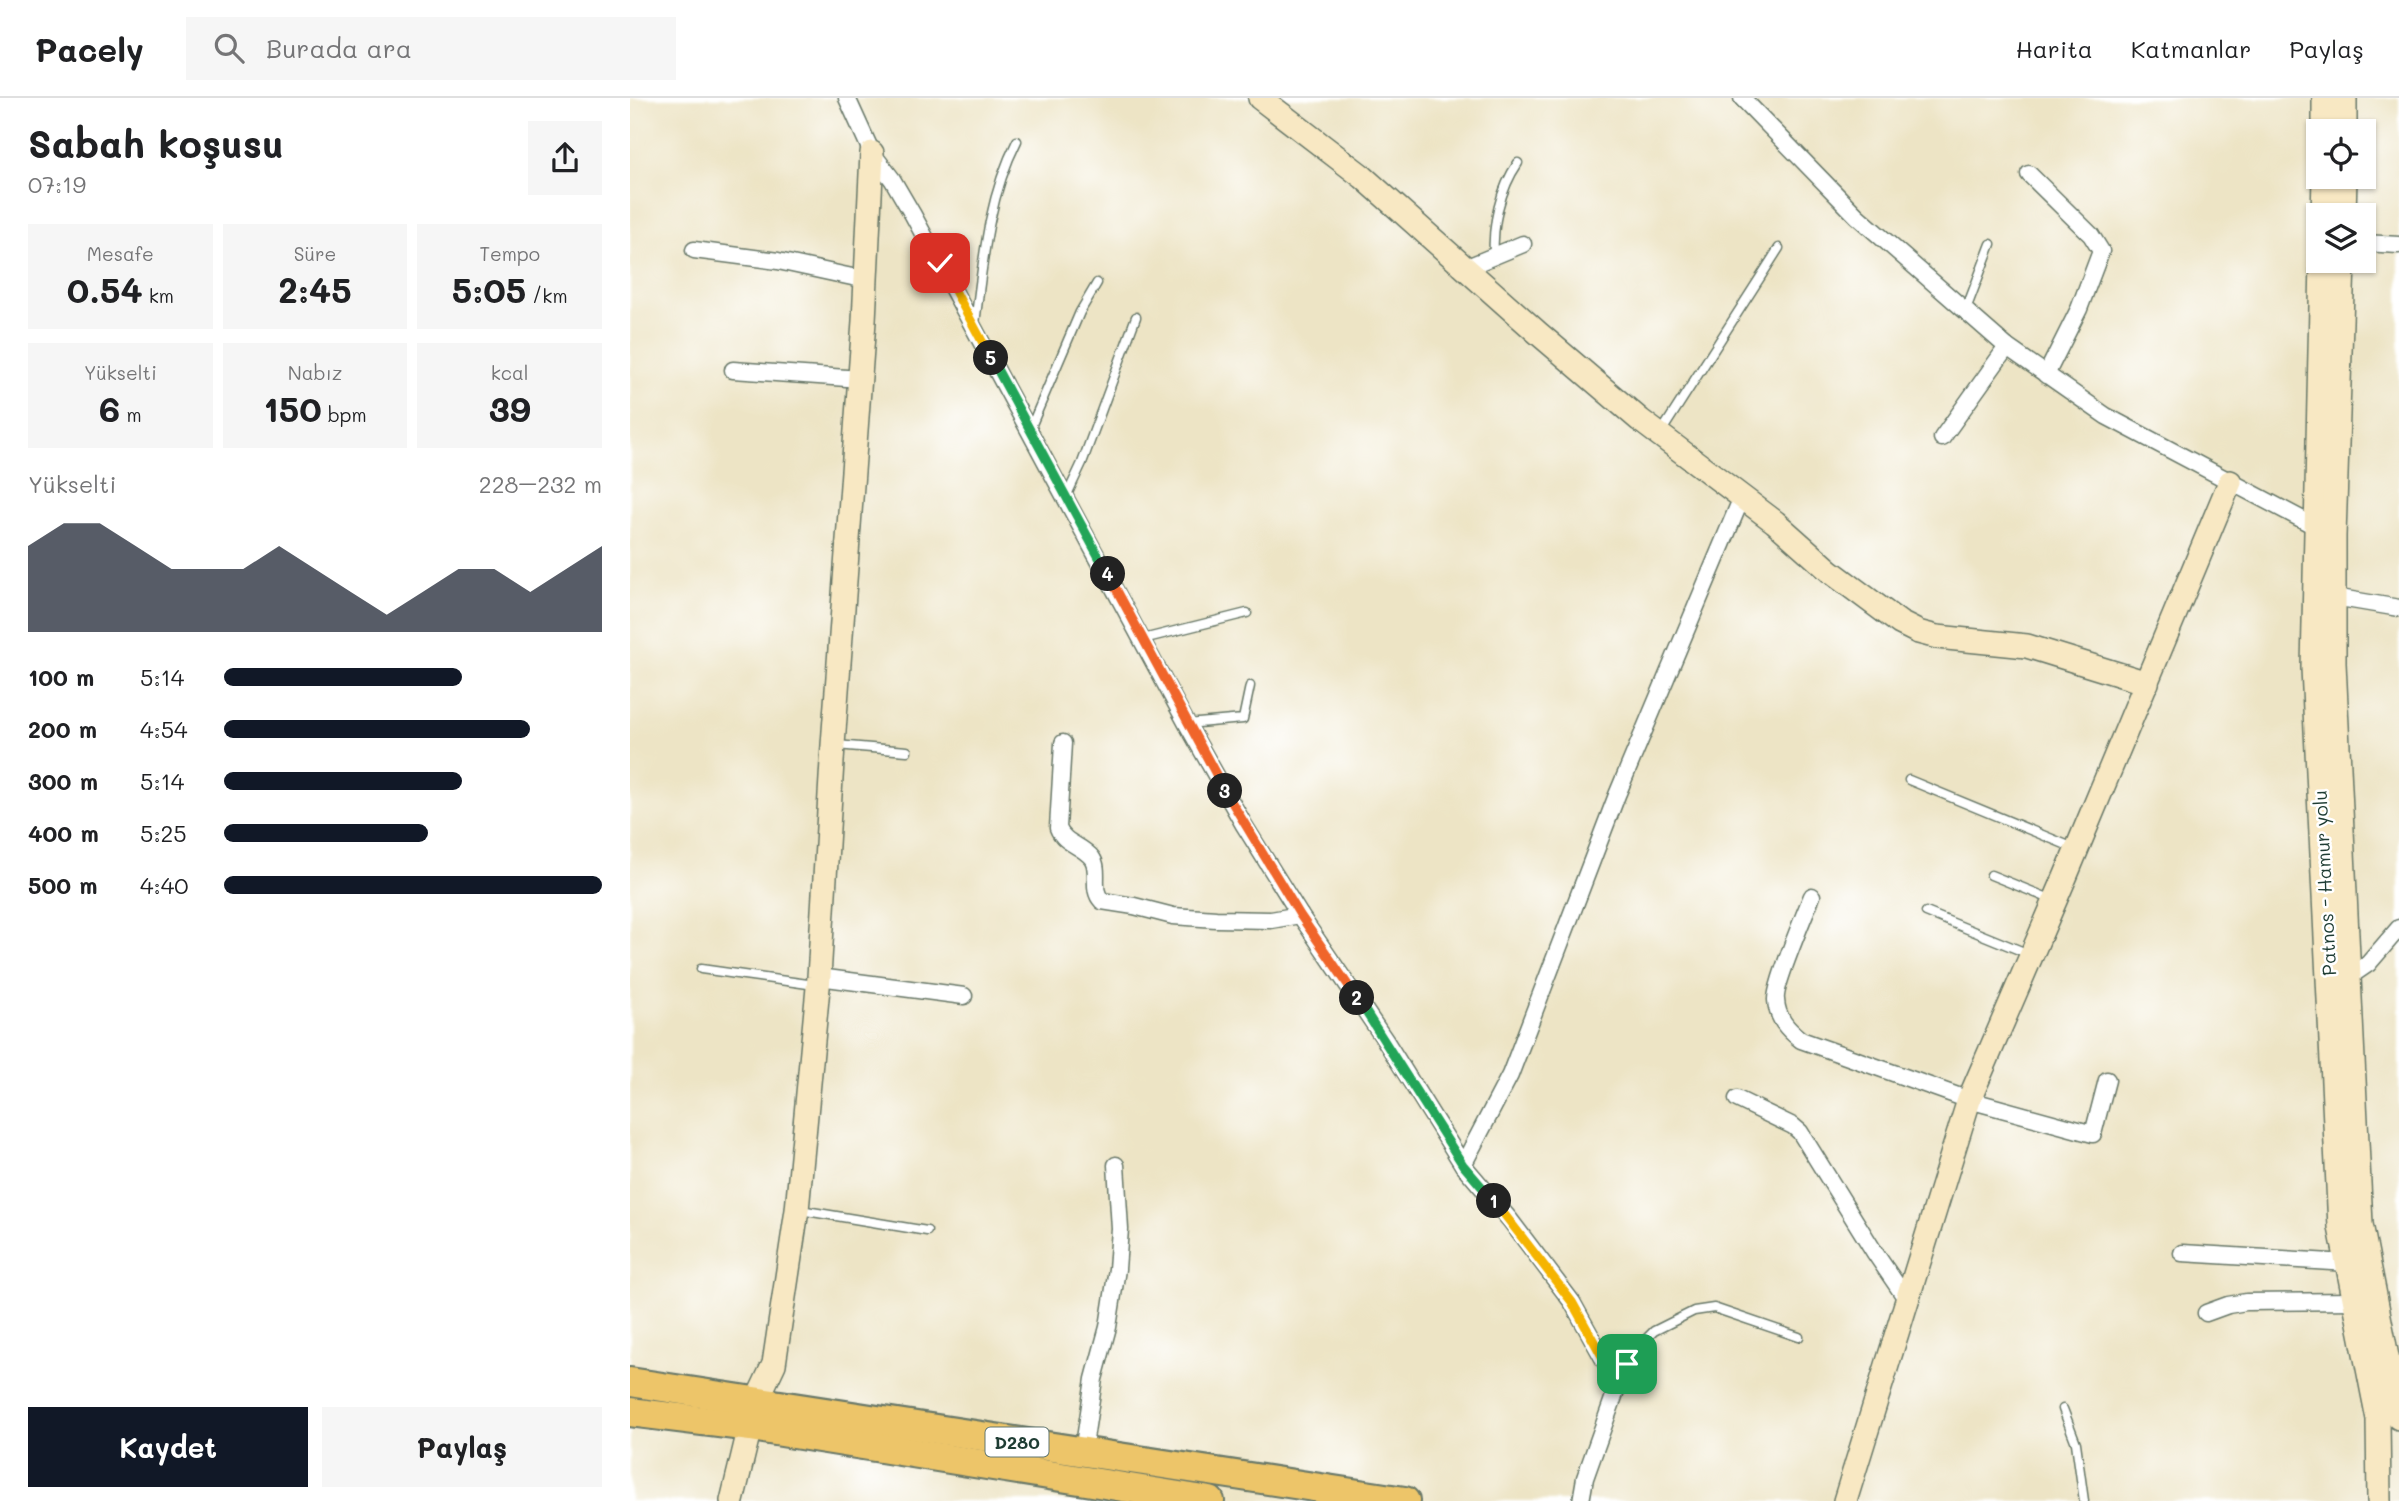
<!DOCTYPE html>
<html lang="tr">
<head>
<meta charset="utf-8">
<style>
	:root { --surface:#fff; --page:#f6f6f6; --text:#202124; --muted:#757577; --line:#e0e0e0; --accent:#111827 }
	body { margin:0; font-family:Mali,sans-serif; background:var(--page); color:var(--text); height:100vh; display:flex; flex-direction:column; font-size:26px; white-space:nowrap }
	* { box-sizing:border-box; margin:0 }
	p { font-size:23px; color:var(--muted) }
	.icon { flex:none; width:38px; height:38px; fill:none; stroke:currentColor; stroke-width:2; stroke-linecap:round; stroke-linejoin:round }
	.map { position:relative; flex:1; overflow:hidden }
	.side { display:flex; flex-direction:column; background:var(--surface); width:630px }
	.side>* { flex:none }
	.controls { position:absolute; left:1676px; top:21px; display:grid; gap:14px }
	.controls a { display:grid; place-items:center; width:70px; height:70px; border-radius:0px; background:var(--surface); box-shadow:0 2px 5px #0004; font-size:35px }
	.pin { position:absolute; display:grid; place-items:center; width:60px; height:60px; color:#fff; margin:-30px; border-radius:14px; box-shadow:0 4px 10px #0006 }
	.km { position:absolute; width:35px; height:35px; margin:-18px; border-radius:50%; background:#222; color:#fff; font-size:19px; line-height:35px; text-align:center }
	.round { display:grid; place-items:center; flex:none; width:74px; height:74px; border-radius:0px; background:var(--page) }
	.overview { display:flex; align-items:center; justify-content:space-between; height:119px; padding:0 28px }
	h1 { font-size:38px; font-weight:700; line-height:52px }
	.metrics { display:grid; grid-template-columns:repeat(3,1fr); gap:10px; height:119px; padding:7px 28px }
	.metrics div { display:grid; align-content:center; border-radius:0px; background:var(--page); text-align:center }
	.metrics b { font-size:35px; font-weight:700 }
	.metrics small { font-size:19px; font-weight:400 }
	.metrics p { font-size:19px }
	.chart { height:196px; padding:14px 28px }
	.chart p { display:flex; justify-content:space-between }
	.chart svg { width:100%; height:126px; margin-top:7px; fill:var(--accent); opacity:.7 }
	.button { display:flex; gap:14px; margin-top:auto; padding:14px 28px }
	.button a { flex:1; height:80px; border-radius:0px; background:var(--accent); color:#fff; font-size:28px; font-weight:700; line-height:80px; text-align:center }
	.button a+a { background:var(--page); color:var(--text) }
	ul { padding:0 28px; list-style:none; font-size:23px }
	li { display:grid; grid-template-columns:112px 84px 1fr; align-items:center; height:52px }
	li i { height:18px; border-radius:9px; background:var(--accent) }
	header { display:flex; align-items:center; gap:42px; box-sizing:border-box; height:98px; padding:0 35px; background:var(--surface); border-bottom:2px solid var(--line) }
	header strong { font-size:33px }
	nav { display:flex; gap:38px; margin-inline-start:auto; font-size:24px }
	.search { width:490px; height:63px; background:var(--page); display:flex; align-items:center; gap:18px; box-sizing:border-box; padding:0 24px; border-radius:0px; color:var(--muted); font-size:26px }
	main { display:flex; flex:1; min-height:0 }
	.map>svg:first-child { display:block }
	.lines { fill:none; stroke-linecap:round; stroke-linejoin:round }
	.lane-casing { stroke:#677767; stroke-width:11 }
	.street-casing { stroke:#677767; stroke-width:19 }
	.secondary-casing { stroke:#677767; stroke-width:26 }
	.highway-casing { stroke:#677767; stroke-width:32 }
	.lane { stroke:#fff; stroke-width:8 }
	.street { stroke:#fff; stroke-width:16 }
	.secondary { stroke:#f8e8c3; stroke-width:23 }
	.highway { stroke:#edc569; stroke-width:28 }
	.split-1-casing { stroke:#fff; stroke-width:14 }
	.split-2-casing { stroke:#fff; stroke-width:14 }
	.split-3-casing { stroke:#fff; stroke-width:14 }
	.split-4-casing { stroke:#fff; stroke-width:14 }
	.split-5-casing { stroke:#fff; stroke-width:14 }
	.split-6-casing { stroke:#fff; stroke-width:14 }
	.split-1 { stroke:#f5b400; stroke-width:9 }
	.split-2 { stroke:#22a559; stroke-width:9 }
	.split-3 { stroke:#f0652b; stroke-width:9 }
	.split-4 { stroke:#f0652b; stroke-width:9 }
	.split-5 { stroke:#22a559; stroke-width:9 }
	.split-6 { stroke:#f5b400; stroke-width:9 }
	.labels { text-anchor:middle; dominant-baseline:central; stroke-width:5; stroke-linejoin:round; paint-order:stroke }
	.shield { fill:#fff; stroke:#627771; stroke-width:2 }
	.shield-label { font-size:18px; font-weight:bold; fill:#1f3d34 }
	.street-label { font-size:19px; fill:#1f3d34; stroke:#fff }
</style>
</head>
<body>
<header>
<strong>Pacely</strong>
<div class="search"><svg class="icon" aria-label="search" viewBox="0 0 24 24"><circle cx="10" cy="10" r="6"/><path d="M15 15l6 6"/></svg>Burada ara</div>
<nav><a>Harita</a><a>Katmanlar</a><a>Paylaş</a></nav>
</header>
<main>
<section class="side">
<div class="overview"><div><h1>Sabah koşusu</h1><p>07:19</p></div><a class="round"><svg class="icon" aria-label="share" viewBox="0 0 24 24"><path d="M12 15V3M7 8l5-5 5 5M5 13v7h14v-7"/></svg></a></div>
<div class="metrics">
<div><p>Mesafe</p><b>0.54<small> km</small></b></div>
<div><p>Süre</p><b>2:45</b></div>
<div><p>Tempo</p><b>5:05<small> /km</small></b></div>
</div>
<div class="metrics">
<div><p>Yükselti</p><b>6<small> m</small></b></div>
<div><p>Nabız</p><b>150<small> bpm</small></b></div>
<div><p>kcal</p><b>39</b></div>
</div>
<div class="chart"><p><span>Yükselti</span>228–232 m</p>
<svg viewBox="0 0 160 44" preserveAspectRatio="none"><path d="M0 44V14L10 6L20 6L30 14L40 22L50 22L60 22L70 14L80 22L90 30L100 38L110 30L120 22L130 22L140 30L150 22L160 14V44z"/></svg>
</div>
<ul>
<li><b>100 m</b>5:14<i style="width:63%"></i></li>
<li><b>200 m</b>4:54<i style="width:81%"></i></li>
<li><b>300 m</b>5:14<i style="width:63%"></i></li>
<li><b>400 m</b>5:25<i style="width:54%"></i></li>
<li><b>500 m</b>4:40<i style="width:100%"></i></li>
</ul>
<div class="button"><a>Kaydet</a><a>Paylaş</a></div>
</section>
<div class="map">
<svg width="1769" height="1403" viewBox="0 0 1769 1403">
	<rect width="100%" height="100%" fill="#fff"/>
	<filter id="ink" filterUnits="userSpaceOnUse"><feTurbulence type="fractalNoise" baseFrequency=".0143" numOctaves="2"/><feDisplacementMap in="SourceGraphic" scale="14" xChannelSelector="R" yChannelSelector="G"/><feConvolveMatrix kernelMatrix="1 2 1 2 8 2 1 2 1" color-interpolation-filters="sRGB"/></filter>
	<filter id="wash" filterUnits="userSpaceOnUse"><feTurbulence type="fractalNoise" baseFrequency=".00686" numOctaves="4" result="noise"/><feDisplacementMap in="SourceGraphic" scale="28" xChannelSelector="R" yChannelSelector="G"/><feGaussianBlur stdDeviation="1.57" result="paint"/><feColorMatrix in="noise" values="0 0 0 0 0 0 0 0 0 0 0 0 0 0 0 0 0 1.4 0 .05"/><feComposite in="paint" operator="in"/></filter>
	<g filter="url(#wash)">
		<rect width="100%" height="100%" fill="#ede4c5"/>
	</g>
	<g filter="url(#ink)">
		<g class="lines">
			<!-- lane casing -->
			<g class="lane-casing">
				<g id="lane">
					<path d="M864,158C862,127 870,91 888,65"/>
					<path d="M1335,214L1361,146"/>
					<path d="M345,226C353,163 358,100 387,43"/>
					<path d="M400,331L450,214L467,185"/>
					<path d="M1030,336L1149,150"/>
					<path d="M436,399L452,365L506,219"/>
					<path d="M513,541L617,515"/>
					<path d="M557,626L613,621L620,588"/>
					<path d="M206,647L277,653"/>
					<path d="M1279,682L1444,750"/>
					<path d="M1361,777L1423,802"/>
					<path d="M1296,814L1399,856"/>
					<path d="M71,871L185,887"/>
					<path d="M170,1112L297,1133"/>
					<path d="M988,1287L1008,1249L1024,1233L1064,1213L1084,1210L1169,1239"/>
					<path d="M1433,1311L1446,1345L1454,1403"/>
				</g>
			</g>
			<!-- street casing -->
			<g class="street-casing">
				<g id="street">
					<path d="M217,0L242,55L262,81L283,117L557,626L614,727L670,817L755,942L833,1067L880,1122L942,1204L988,1287L955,1380L951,1403"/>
					<path d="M1112,0L1227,118L1377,249L1476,318L1692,432"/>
					<path d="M1399,76L1461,137L1471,153L1449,211L1416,277"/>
					<path d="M1734,145L1769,147"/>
					<path d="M64,152L148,163L236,182"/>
					<path d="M835,170L893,146"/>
					<path d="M103,272L231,281"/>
					<path d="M1312,340L1377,249"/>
					<path d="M1704,499L1769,510"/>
					<path d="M433,645L428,730C434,746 452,747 462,760C471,773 460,791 472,803L504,808L543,818L586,821L641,822L670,817"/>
					<path d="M1182,798C1175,815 1144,889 1146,902C1147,920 1157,931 1171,942L1339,1002L1463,1036L1477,982"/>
					<path d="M189,879L334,898"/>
					<path d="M1719,879L1738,866L1769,830"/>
					<path d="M1107,1001L1163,1028L1170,1034L1245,1155L1277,1202"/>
					<path d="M833,1067L880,977L987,697L1112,399"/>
					<path d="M1552,1155L1718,1165"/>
					<path d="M1576,1215L1598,1207L1616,1204L1725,1203"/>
					<path d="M453,1354L464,1281L478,1229L487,1171L490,1131L486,1067"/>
				</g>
			</g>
			<!-- secondary casing -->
			<g class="secondary-casing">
				<g id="secondary">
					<path d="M630,0L733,79L908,235L1010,322L1145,424L1200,473L1270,525L1288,534L1307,539L1397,548L1517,585"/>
					<path d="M1694,33V0"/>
					<path d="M1715,33V0"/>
					<path d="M1693,117L1694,79"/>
					<path d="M1714,117L1715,79"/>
					<path d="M1692,163L1683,570L1710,1129L1748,1321L1749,1403"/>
					<path d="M1713,163L1704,438V565L1719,879L1731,1126L1769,1320"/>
					<path d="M102,1403L126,1304L144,1266L167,1112L189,879L203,647L234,223L242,55"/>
					<path d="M1215,1403L1339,1002L1436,777L1600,384"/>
				</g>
			</g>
			<!-- highway casing -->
			<g class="highway-casing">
				<g id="highway">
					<path d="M0,1284L775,1403"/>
					<path d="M0,1314L121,1329L580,1403"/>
				</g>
			</g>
			<!-- lane -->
			<use href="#lane" class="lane"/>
			<!-- street -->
			<use href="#street" class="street"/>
			<!-- secondary -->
			<use href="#secondary" class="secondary"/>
			<!-- highway -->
			<use href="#highway" class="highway"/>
		</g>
	</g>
	<g class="lines" filter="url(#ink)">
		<!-- split-1 casing -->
		<g class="split-1-casing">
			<path id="split-1" d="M864,1103L942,1204L988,1287L997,1266"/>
		</g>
		<!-- split-2 casing -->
		<g class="split-2-casing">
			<path id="split-2" d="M727,900L833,1067L864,1103"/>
		</g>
		<!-- split-3 casing -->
		<g class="split-3-casing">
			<path id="split-3" d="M595,693L670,817L727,900"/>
		</g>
		<!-- split-4 casing -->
		<g class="split-4-casing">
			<path id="split-4" d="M478,476L595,693"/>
		</g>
		<!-- split-5 casing -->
		<g class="split-5-casing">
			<path id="split-5" d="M361,260L478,476"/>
		</g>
		<!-- split-6 casing -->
		<g class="split-6-casing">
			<path id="split-6" d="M310,165L361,260"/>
		</g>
		<!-- split-1 -->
		<use href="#split-1" class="split-1"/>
		<!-- split-2 -->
		<use href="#split-2" class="split-2"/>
		<!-- split-3 -->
		<use href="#split-3" class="split-3"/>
		<!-- split-4 -->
		<use href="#split-4" class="split-4"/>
		<!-- split-5 -->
		<use href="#split-5" class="split-5"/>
		<!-- split-6 -->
		<use href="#split-6" class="split-6"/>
	</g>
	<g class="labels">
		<!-- shield labels -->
		<rect class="shield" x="355.5" y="1329.5" width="63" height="29" rx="5"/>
		<g class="shield-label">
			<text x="387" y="1344">D280</text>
		</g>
		<!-- street labels -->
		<g class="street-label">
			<text transform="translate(1694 785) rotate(-93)">Patnos - Hamur yolu</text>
		</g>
	</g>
</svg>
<div class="controls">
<a><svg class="icon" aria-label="locate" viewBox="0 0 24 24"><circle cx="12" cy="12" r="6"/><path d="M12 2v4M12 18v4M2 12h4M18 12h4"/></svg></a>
<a><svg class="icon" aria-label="layers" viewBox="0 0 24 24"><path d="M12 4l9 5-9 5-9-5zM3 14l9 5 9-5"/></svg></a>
</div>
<div class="pin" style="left:997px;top:1266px;background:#1e9e55"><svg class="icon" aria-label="arrive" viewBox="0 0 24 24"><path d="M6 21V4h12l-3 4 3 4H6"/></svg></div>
<div class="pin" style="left:310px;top:165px;background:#d93025"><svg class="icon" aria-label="check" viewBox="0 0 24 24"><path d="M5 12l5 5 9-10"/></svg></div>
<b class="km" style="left:864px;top:1103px">1</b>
<b class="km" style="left:727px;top:900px">2</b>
<b class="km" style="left:595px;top:693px">3</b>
<b class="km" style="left:478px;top:476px">4</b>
<b class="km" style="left:361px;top:260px">5</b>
</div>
</main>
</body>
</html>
